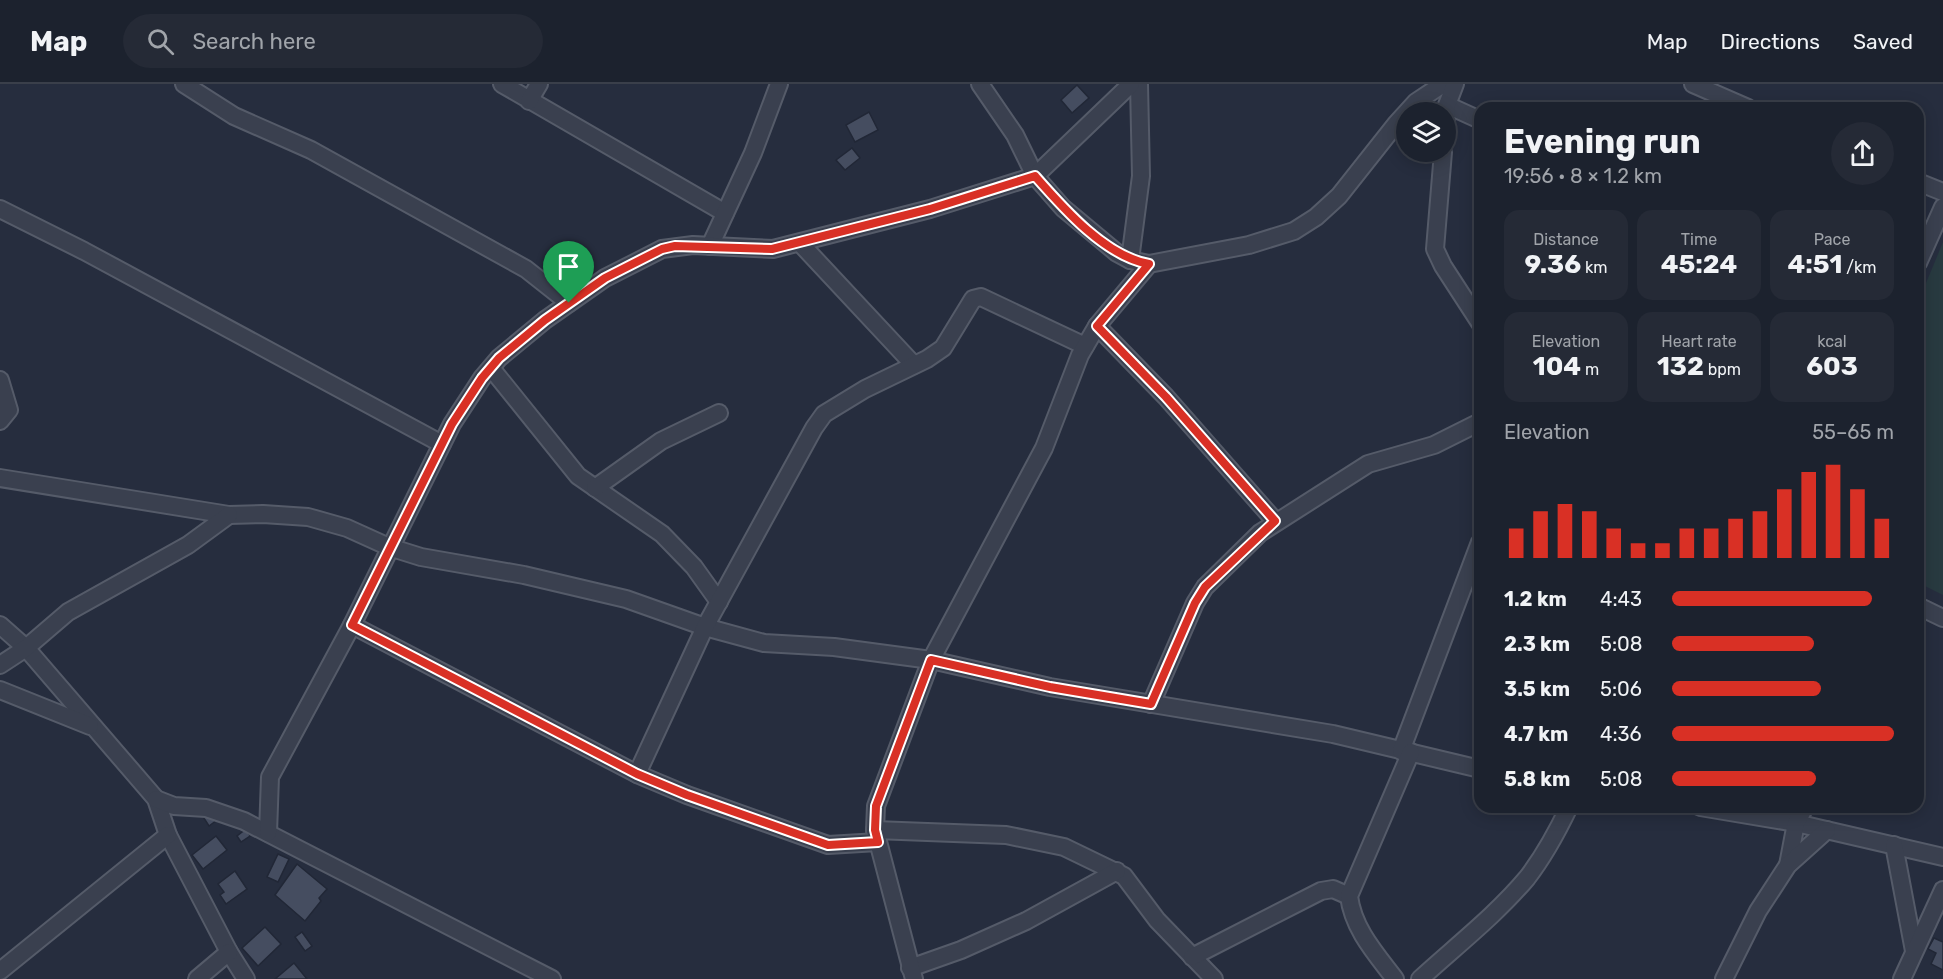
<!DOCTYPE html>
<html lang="en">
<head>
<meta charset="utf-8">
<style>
	:root { --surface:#1c222e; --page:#252a36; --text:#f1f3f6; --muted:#a0a4aa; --line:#3a3f4a; --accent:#d93025 }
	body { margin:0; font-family:Rubik,sans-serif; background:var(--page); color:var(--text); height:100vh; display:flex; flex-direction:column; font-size:22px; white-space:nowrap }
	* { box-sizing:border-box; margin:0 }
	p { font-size:20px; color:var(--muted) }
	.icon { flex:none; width:33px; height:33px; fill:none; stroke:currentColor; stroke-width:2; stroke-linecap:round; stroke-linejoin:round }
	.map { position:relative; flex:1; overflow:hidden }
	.panel { position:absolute; left:1474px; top:18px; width:450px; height:711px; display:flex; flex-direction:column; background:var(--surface); border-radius:18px; box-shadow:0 3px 15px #0003,0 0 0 2px var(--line) }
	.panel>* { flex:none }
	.fabs { position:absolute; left:1396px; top:18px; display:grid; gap:12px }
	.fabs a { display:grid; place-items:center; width:60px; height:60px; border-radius:50%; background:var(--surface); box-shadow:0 3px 15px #0003,0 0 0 2px var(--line); font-size:30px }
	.pin { position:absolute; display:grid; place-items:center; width:51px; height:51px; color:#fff; margin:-62px -26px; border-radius:50% 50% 50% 0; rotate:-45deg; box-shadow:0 0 6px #0007 }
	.pin .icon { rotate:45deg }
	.round { display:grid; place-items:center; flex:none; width:63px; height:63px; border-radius:32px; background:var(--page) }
	.summary { display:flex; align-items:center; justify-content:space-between; height:102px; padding:0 30px }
	h1 { font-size:33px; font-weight:700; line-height:45px }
	.figures { display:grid; grid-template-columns:repeat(3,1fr); gap:9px; height:102px; padding:6px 30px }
	.figures div { display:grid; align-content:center; border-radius:15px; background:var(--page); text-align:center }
	.figures b { font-size:26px; font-weight:700 }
	.figures small { font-size:16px; font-weight:400 }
	.figures p { font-size:16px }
	.chart { height:168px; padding:12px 30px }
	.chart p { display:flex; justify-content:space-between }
	.chart svg { width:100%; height:108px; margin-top:6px; stroke:var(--accent); stroke-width:6 }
	ul { padding:0 30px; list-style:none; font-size:20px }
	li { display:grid; grid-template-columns:96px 72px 1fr; align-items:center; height:45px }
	li i { height:15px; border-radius:8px; background:var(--accent) }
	header { display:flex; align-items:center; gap:36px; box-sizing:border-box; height:84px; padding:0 30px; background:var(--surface); border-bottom:2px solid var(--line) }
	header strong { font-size:28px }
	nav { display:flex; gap:33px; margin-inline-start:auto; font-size:21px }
	.search { width:420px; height:54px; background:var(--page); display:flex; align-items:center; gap:15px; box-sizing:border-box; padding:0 21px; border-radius:33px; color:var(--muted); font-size:22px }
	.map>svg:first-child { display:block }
	.green { fill:#283a40 }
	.building { fill:#454d60; stroke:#212736; stroke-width:1.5 }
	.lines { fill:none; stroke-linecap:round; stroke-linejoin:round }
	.street-casing { stroke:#555b69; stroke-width:20 }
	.street { stroke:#3a404f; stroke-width:16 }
	.route-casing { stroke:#fff; stroke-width:12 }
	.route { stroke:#d93025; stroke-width:8 }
</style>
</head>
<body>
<header>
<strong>Map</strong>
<div class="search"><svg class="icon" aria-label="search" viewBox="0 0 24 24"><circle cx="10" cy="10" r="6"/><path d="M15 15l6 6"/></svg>Search here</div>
<nav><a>Map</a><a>Directions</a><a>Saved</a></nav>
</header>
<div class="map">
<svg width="1943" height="895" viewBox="0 0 1943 895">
	<rect width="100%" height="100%" fill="#262d3e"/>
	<!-- green -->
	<path class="green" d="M1943,158V511L1919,499V216Z"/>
	<!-- building -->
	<g class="building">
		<path d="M1077,1L1089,14L1072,29L1061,16Z"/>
		<path d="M869,28L878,46L855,58L846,41Z"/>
		<path d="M852,64L860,74L845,86L836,76Z"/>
		<path d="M200,728L217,736L209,742Z"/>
		<path d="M246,745L250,752L241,758L237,752Z"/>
		<path d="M216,752L227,766L203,785L192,771Z"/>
		<path d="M278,770L289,775L278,798L267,793Z"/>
		<path d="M297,780L327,805L319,814L321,817L305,837L275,811Z"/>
		<path d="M235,787L247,805L226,820L220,811L224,808L218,800Z"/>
		<path d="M265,843L281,860L258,882L242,864Z"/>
		<path d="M302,848L312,862L305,867L295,853Z"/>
		<path d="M1934,854L1943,858V886L1931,880L1936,869L1928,865Z"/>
		<path d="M294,879L307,895H275Z"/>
	</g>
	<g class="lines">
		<!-- street casing -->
		<g class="street-casing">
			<g id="street">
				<path d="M184,0L234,32L311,66L526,185L569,219"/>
				<path d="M502,0L725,129"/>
				<path d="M980,0L1015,51L1035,92L1063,124L1117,169L1130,176L1149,180L1249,161L1294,147L1316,133L1339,112L1396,40L1416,18L1443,0"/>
				<path d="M1693,0L1748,24"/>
				<path d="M529,17L539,0"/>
				<path d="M1447,21L1480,36"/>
				<path d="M1446,37L1447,21L1455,0"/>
				<path d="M1443,68L1435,165L1443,182L1480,239"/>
				<path d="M1918,98L1943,108"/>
				<path d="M0,125L84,167L442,360"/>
				<path d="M800,159L914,281"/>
				<path d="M710,162L753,69L779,0"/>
				<path d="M1130,176L1141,92L1139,0"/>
				<path d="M1918,179L1943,123"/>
				<path d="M1097,242L1166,313L1275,437"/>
				<path d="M491,284L578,392L662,450L694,483L719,518"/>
				<path d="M0,296L9,326L0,337"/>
				<path d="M0,394L229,431L263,430L308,433L347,444L389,463L421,473L524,491L626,515L705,543L764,559L834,563L931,576L1050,603L1333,650L1480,685"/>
				<path d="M595,404L661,357L719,329"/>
				<path d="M1918,522L1943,534"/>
				<path d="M0,541L26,564L156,715L168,751L229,868L246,895"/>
				<path d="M352,541L637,690L687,711L828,761L878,758"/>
				<path d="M0,581L26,564L68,528L188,461L229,431"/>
				<path d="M0,606L90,642"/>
				<path d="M1151,620L1195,519L1205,503L1260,449L1368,380L1434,361L1480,338"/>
				<path d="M1401,667L1480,458"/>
				<path d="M637,690L705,543L814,344L824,330L865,305L927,275L943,264L973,215L981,213L1085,262"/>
				<path d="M156,715L174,722L206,724L244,737L552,895"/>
				<path d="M1700,723L1796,739L1943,773"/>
				<path d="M875,746L1006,751L1064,763L1124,792L1157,836L1214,895"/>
				<path d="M268,749L270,693L352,541L452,340L482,294L499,274L545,236L605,194L662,165L693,161L773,165L930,125L1035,92L1131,0"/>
				<path d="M1894,761L1914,867"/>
				<path d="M1788,781L1796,739L1805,723"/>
				<path d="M1192,873L1321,807L1333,805L1349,812"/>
				<path d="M910,884L961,866L1026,837L1117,787"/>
				<path d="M0,887L168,751"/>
				<path d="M197,895L229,868"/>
				<path d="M914,895L875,746L876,722L931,576L1044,364L1080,271L1097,242L1149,180"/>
				<path d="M1395,895C1376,870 1353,845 1349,812L1411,668"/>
				<path d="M1420,895C1456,862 1496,831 1527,794C1544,772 1557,748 1569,723"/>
				<path d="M1724,895L1758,827L1788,781L1827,746"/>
				<path d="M1902,895L1943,806"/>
			</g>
		</g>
		<!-- street -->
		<use href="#street" class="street"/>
	</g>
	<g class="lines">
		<!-- route casing -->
		<g class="route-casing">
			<path id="route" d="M1035,92C1064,125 1105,172 1149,180L1097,242L1166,313L1275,437L1205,503L1195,519L1151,620L1050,603L931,576L876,722L875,746L878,758L828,761L687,711L637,690L352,541L452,340L482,294L499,274L545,236L605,194L662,165L675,162L772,165L930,125Z"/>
		</g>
		<!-- route -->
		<use href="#route" class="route"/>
	</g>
</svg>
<div class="fabs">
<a><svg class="icon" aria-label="layers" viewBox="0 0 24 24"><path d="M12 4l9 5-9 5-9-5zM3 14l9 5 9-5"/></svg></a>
</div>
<div class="pin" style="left:569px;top:219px;background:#1e9e55"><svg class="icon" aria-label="arrive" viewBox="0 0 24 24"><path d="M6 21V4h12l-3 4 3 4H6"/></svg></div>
<section class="panel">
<div class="summary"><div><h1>Evening run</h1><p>19:56 · 8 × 1.2 km</p></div><a class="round"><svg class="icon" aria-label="share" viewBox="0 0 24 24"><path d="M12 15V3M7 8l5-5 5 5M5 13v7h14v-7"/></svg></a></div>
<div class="figures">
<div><p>Distance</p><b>9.36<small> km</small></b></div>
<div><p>Time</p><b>45:24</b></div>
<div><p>Pace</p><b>4:51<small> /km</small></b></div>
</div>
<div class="figures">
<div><p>Elevation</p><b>104<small> m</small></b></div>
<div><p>Heart rate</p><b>132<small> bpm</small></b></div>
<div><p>kcal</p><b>603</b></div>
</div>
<div class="chart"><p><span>Elevation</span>55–65 m</p>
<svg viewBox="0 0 160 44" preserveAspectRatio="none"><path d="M5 44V32M15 44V25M25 44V22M35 44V25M45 44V32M55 44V38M65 44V38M75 44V32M85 44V32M95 44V28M105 44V25M115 44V16M125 44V9M135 44V6M145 44V16M155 44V28"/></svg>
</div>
<ul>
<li><b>1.2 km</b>4:43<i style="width:90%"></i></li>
<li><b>2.3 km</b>5:08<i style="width:64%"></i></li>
<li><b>3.5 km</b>5:06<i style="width:67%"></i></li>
<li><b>4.7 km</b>4:36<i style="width:100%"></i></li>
<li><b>5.8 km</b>5:08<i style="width:65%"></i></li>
</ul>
</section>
</div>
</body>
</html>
